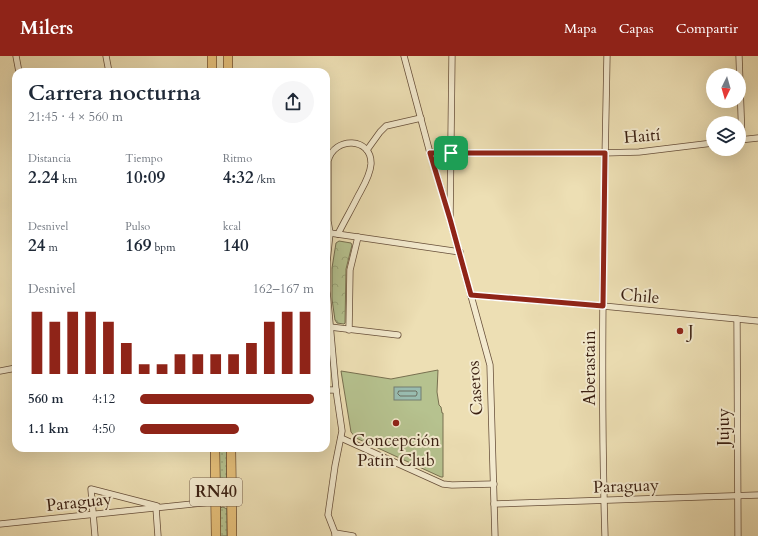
<!DOCTYPE html>
<html lang="es">
<head>
<meta charset="utf-8">
<style>
	:root { --surface:#fff; --page:#f6f6f7; --text:#1f2937; --muted:#747a83; --accent:#8f2418 }
	body { margin:0; font-family:Cardo,serif; background:var(--page); color:var(--text); height:100vh; display:flex; flex-direction:column; font-size:15px; white-space:nowrap }
	* { box-sizing:border-box; margin:0 }
	p { font-size:13px; color:var(--muted) }
	.icon { flex:none; width:22px; height:22px; fill:none; stroke:currentColor; stroke-width:2; stroke-linecap:round; stroke-linejoin:round }
	.map { position:relative; flex:1; overflow:hidden }
	.details { position:absolute; left:12px; top:12px; width:318px; height:384px; display:flex; flex-direction:column; background:var(--surface); border-radius:12px; box-shadow:0 4px 16px #0002 }
	.details>* { flex:none }
	.needle { width:26px; rotate:185deg }
	.fabs { position:absolute; left:706px; top:12px; display:grid; gap:8px }
	.fabs a { display:grid; place-items:center; width:40px; height:40px; border-radius:50%; background:var(--surface); box-shadow:0 4px 16px #0002; font-size:20px }
	.pin { position:absolute; display:grid; place-items:center; width:34px; height:34px; color:#fff; margin:-17px; border-radius:8px; box-shadow:0 2px 6px #0006 }
	.round { display:grid; place-items:center; flex:none; width:42px; height:42px; border-radius:21px; background:var(--page) }
	.overview { display:flex; align-items:center; justify-content:space-between; height:68px; padding:0 16px }
	h1 { font-size:22px; font-weight:700; line-height:30px }
	.metrics { display:grid; grid-template-columns:repeat(3,1fr); gap:6px; height:68px; padding:4px 16px }
	.metrics div { display:grid; align-content:center }
	.metrics b { font-size:17px; font-weight:700 }
	.metrics small { font-size:11px; font-weight:400 }
	.metrics p { font-size:11px }
	.chart { height:112px; padding:8px 16px }
	.chart p { display:flex; justify-content:space-between }
	.chart svg { width:100%; height:72px; margin-top:4px; stroke:var(--accent); stroke-width:6 }
	ul { padding:0 16px; list-style:none; font-size:13px }
	li { display:grid; grid-template-columns:64px 48px 1fr; align-items:center; height:30px }
	li i { height:10px; border-radius:5px; background:var(--accent) }
	header { display:flex; align-items:center; gap:24px; box-sizing:border-box; height:56px; padding:0 20px; background:var(--accent); color:#fff }
	header strong { font-size:19px }
	nav { display:flex; gap:22px; margin-inline-start:auto; font-size:14px }
	.map>svg:first-child { display:block }
	.grass { fill:url(#grass-dots); stroke:#787050 }
	.park { fill:url(#park-crowns); stroke:#787050 }
	.pitch { fill:#b6c28f; stroke:#787050 }
	.water { fill:#99bcb0; stroke:#737d70 }
	.lines { fill:none; stroke-linecap:round; stroke-linejoin:round }
	.shore { stroke:#6a6e60; stroke-width:1 }
	.street-casing { stroke:#674f3a; stroke-width:7 }
	.primary-casing { stroke:#3a1f11; stroke-width:10 }
	.street { stroke:#f3eace; stroke-width:5.5 }
	.primary { stroke:#e6c07a; stroke-width:9 }
	.route-casing { stroke:#fff; stroke-width:8 }
	.route { stroke:#8f2418; stroke-width:5 }
	.poi-dot { fill:#8f2418; stroke:#f3eace; stroke-width:1.5 }
	.labels { text-anchor:middle; dominant-baseline:central; stroke-width:4; stroke-linejoin:round; paint-order:stroke }
	.shield { fill:#f3eace; stroke:#725c4a; stroke-width:1 }
	.shield-label { font-size:16px; font-weight:bold; fill:#3a1f11 }
	.street-label { font-size:17px; fill:#3a1f11; stroke:#f3eace }
	.poi-label { font-size:17px; fill:#3a1f11; stroke:#f3eace; text-anchor:start }
</style>
</head>
<body>
<header>
<strong>Milers</strong>
<nav><a>Mapa</a><a>Capas</a><a>Compartir</a></nav>
</header>
<div class="map">
<svg width="758" height="480" viewBox="0 0 758 480">
	<defs>
		<pattern id="grass-dots" width="8" height="8" patternUnits="userSpaceOnUse"><rect width="8" height="8" fill="#b6c28f"/><path d="M2 2h.1M6 6h.1" fill="none" stroke="#9da67a" stroke-width="1.8" stroke-linecap="round"/></pattern>
		<pattern id="park-crowns" width="20" height="18" patternUnits="userSpaceOnUse"><rect width="20" height="18" fill="#b6c28f"/><path d="M2 6a3 3 0 1 1 6 0M12 15a3 3 0 1 1 6 0" fill="none" stroke="#9da67a"/></pattern>
	</defs>
	<rect width="100%" height="100%" fill="#eddfb4"/>
	<filter id="stains"><feTurbulence type="fractalNoise" baseFrequency=".005" numOctaves="4"/><feColorMatrix values="0 0 0 0 .2 0 0 0 0 .09 0 0 0 0 .02 0 0 0 .5 -.17"/></filter>
	<radialGradient id="worn" r=".72"><stop offset=".6" stop-color="#630" stop-opacity="0"/><stop offset="1" stop-color="#630" stop-opacity=".3"/></radialGradient>
	<!-- grass -->
	<g class="grass">
		<path d="M219,392H227V433L224,435L220,433Z"/>
		<path d="M223,451L227,453V480H220V452Z"/>
	</g>
	<!-- park -->
	<path class="park" d="M339,185L351,187L352,189L346,213L345,267L344,268L337,267L335,264L332,243V212L336,187Z"/>
	<!-- pitch -->
	<path class="pitch" d="M438,314L437,336L439,349L441,351L442,357H443V421H441L356,382L351,376L341,315L391,323Z"/>
	<!-- water -->
	<rect class="water" x="394" y="331" width="27" height="13"/>
	<g class="lines">
		<!-- shore -->
		<path class="shore" d="M399,335H416L417,336V338L416,340H400L398,338Z"/>
		<!-- street casing -->
		<g class="street-casing">
			<g id="street">
				<path d="M16,0L19,16"/>
				<path d="M106,0L109,16"/>
				<path d="M404,0L430,97L449,158"/>
				<path d="M452,0L450,163L490,309L495,480"/>
				<path d="M739,0L742,84"/>
				<path d="M739,84L758,82"/>
				<path d="M367,94L380,76L386,70L421,62"/>
				<path d="M430,97H601L639,96L713,87"/>
				<path d="M330,177L460,196"/>
				<path d="M471,239L603,250L758,265"/>
				<path d="M737,263L738,480"/>
				<path d="M330,271L398,279"/>
				<path d="M349,274L350,214L358,181"/>
				<path d="M0,315L16,312"/>
				<path d="M326,334H336"/>
				<path d="M341,382L443,428L452,429L494,428"/>
				<path d="M494,448L758,439"/>
				<path d="M156,452L158,480"/>
				<path d="M0,468L231,444"/>
				<path d="M335,477L353,480"/>
				<path d="M95,480L91,433L157,450"/>
				<path d="M335,480V477L328,459L335,410L342,375L336,334L327,235V206L330,177L328,165V105C334,80 372,81 371,108C370,121 362,132 357,142C351,154 344,166 338,178"/>
				<path d="M605,480C600,320 604,160 607,0"/>
			</g>
		</g>
		<!-- primary casing -->
		<g class="primary-casing">
			<g id="primary">
				<path d="M212,0V16"/>
				<path d="M228,0V16"/>
				<path d="M215,392L216,480"/>
				<path d="M231,392L232,480"/>
			</g>
		</g>
		<!-- street -->
		<use href="#street" class="street"/>
		<!-- primary -->
		<use href="#primary" class="primary"/>
	</g>
	<g class="lines">
		<!-- route casing -->
		<g class="route-casing">
			<path id="route" d="M430,97H605L603,250L471,239L450,163Z"/>
		</g>
		<!-- route -->
		<use href="#route" class="route"/>
	</g>
	<!-- markers -->
	<g class="poi-dot">
		<circle cx="680" cy="275" r="4"/>
		<circle cx="396" cy="367" r="4"/>
	</g>
	<g class="labels">
		<!-- shield labels -->
		<rect class="shield" x="190" y="422" width="52" height="28" rx="3"/>
		<g class="shield-label">
			<text x="216" y="436">RN40</text>
		</g>
		<!-- street labels -->
		<g class="street-label">
			<text transform="translate(642 80) rotate(-5)">Haití</text>
			<text transform="translate(640 240) rotate(5)">Chile</text>
			<text transform="translate(589 312) rotate(-90)">Aberastain</text>
			<text transform="translate(475 332) rotate(-94)">Caseros</text>
			<text transform="translate(723 371) rotate(-90)">Jujuy</text>
			<text transform="translate(626 430) rotate(-2)">Paraguay</text>
			<text transform="translate(79 446) rotate(-6)">Paraguay</text>
		</g>
		<!-- poi labels -->
		<g class="poi-label">
			<text x="688" y="275">J</text>
			<text x="396" y="384" text-anchor="middle">Concepción<tspan x="396" dy="20">Patin Club</tspan></text>
		</g>
	</g>
	<rect width="100%" height="100%" filter="url(#stains)"/>
	<rect width="100%" height="100%" fill="url(#worn)"/>
</svg>
<div class="fabs">
<a><svg class="needle" viewBox="-14 -14 28 28"><path d="M0-13l5 13h-10z" fill="#e53935"/><path d="M0 13l5-13h-10z" fill="#747a83"/></svg></a>
<a><svg class="icon" aria-label="layers" viewBox="0 0 24 24"><path d="M12 4l9 5-9 5-9-5zM3 14l9 5 9-5"/></svg></a>
</div>
<div class="pin" style="left:451px;top:97px;background:#1e9e55"><svg class="icon" aria-label="arrive" viewBox="0 0 24 24"><path d="M6 21V4h12l-3 4 3 4H6"/></svg></div>
<section class="details">
<div class="overview"><div><h1>Carrera nocturna</h1><p>21:45 · 4 × 560 m</p></div><a class="round"><svg class="icon" aria-label="share" viewBox="0 0 24 24"><path d="M12 15V3M7 8l5-5 5 5M5 13v7h14v-7"/></svg></a></div>
<div class="metrics">
<div><p>Distancia</p><b>2.24<small> km</small></b></div>
<div><p>Tiempo</p><b>10:09</b></div>
<div><p>Ritmo</p><b>4:32<small> /km</small></b></div>
</div>
<div class="metrics">
<div><p>Desnivel</p><b>24<small> m</small></b></div>
<div><p>Pulso</p><b>169<small> bpm</small></b></div>
<div><p>kcal</p><b>140</b></div>
</div>
<div class="chart"><p><span>Desnivel</span>162–167 m</p>
<svg viewBox="0 0 160 44" preserveAspectRatio="none"><path d="M5 44V6M15 44V12M25 44V6M35 44V6M45 44V12M55 44V25M65 44V38M75 44V38M85 44V32M95 44V32M105 44V32M115 44V32M125 44V25M135 44V12M145 44V6M155 44V6"/></svg>
</div>
<ul>
<li><b>560 m</b>4:12<i style="width:100%"></i></li>
<li><b>1.1 km</b>4:50<i style="width:57%"></i></li>
</ul>
</section>
</div>
</body>
</html>
